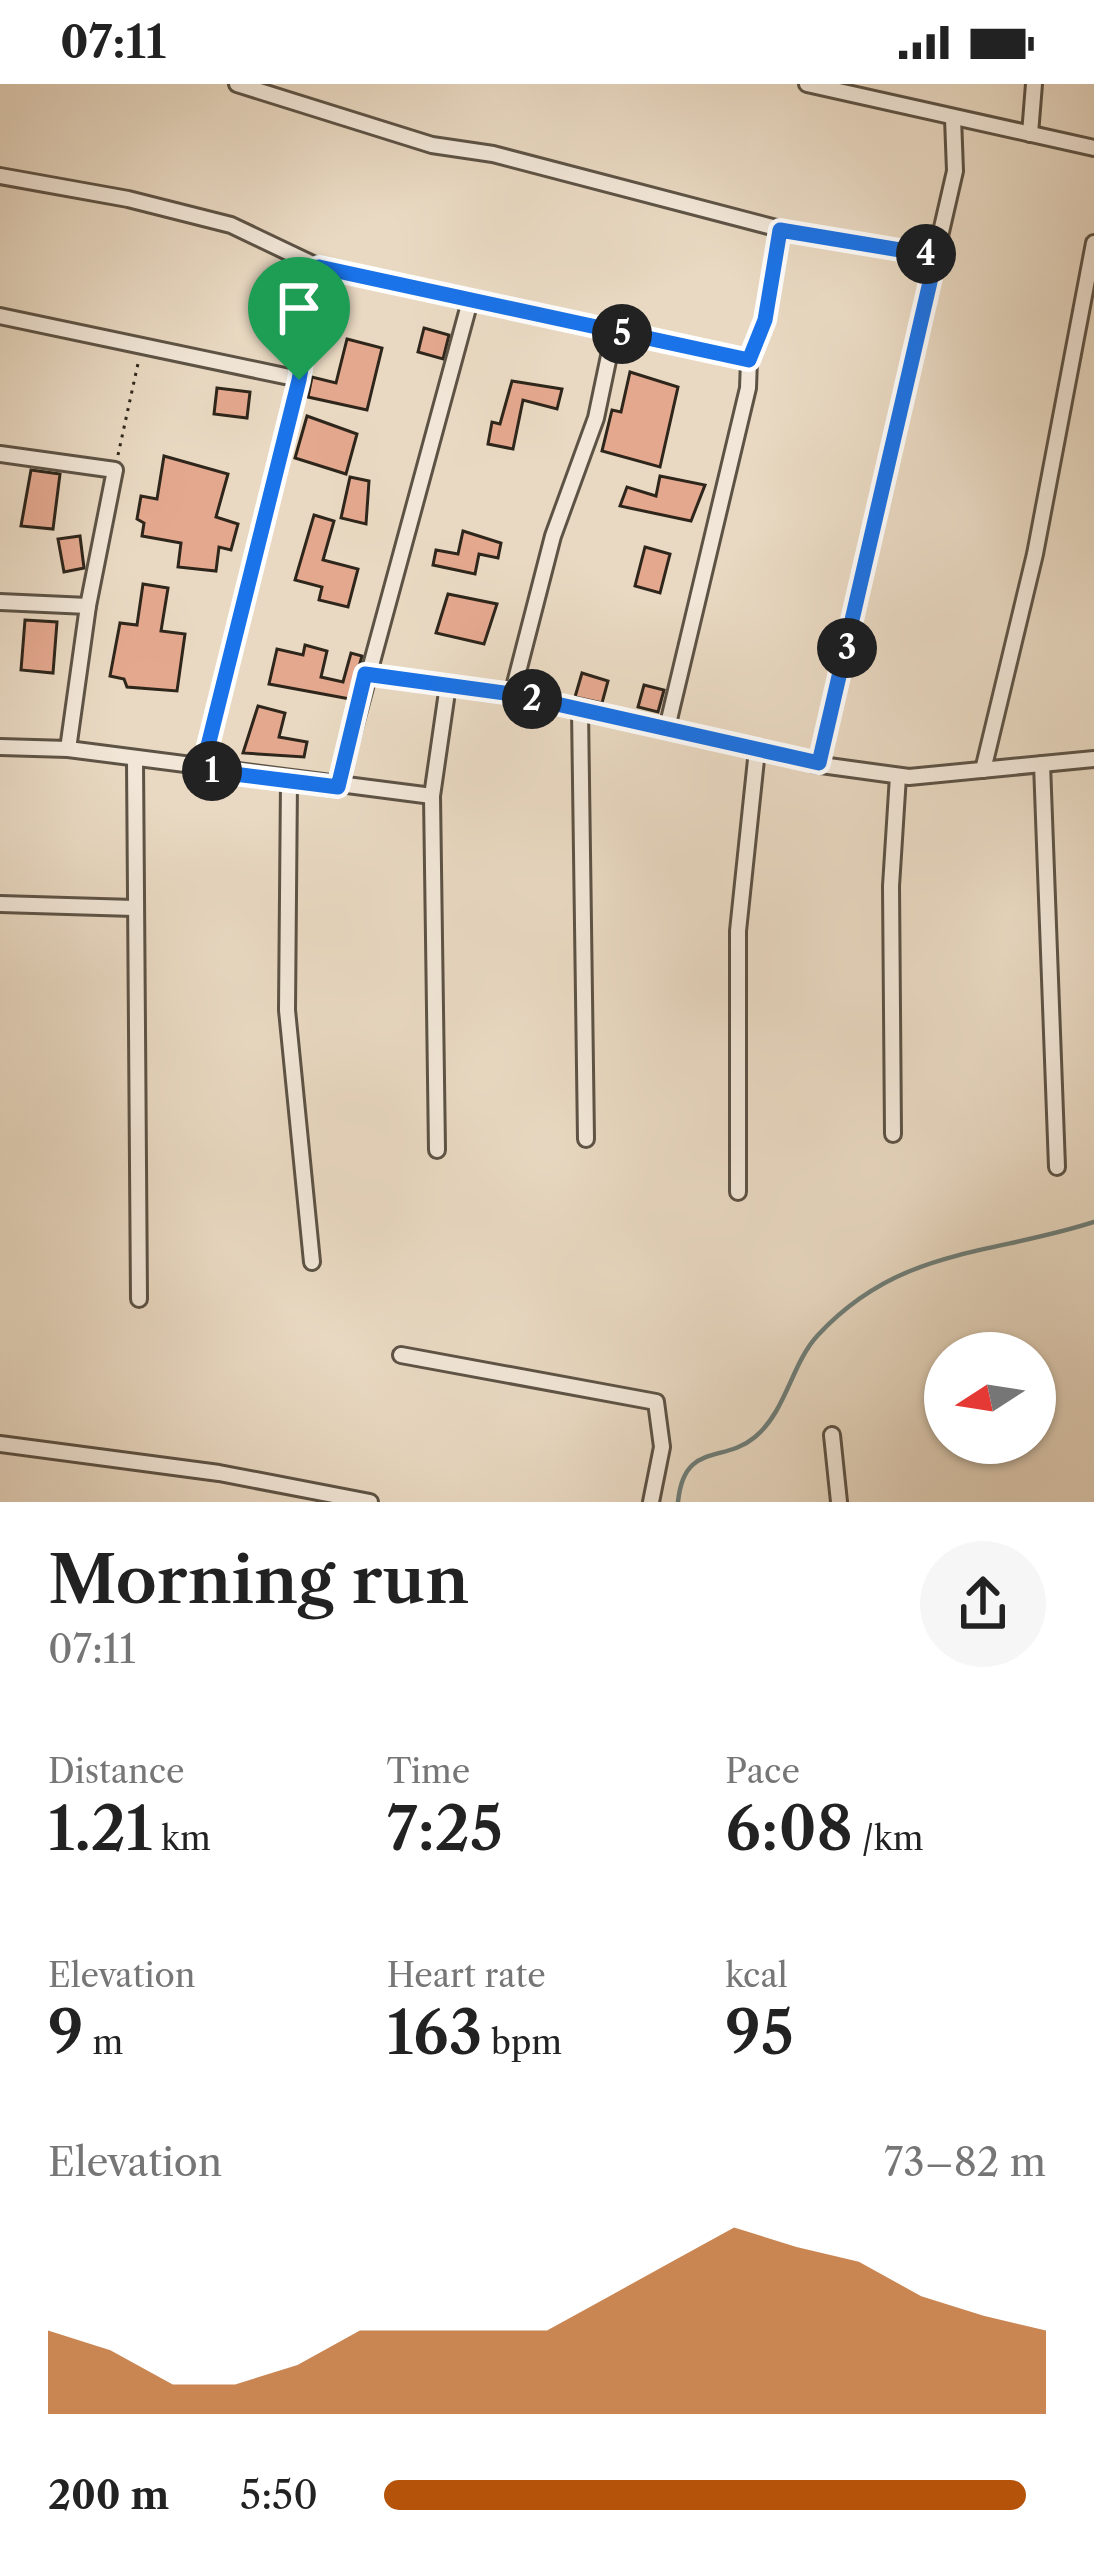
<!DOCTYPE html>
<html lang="en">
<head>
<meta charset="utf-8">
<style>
	:root { --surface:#fff; --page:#f6f6f6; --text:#222; --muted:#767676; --accent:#b45309 }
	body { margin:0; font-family:"Libre Caslon Text",serif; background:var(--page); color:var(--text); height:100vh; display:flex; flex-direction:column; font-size:45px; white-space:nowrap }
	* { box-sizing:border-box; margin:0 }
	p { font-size:39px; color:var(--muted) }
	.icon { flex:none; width:66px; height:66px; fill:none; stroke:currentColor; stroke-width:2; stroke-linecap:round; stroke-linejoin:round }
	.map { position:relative; height:1418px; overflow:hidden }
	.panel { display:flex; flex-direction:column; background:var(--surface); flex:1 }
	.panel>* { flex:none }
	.needle { width:78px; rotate:258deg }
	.buttons { position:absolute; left:924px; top:1248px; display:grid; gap:24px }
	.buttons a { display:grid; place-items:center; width:132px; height:132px; border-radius:50%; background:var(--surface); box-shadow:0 3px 9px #0004; font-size:60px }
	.pin { position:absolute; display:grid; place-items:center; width:102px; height:102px; color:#fff; margin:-123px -51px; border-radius:50% 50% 50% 0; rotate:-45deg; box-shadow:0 0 12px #0007 }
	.pin .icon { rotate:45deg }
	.km { position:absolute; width:60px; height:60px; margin:-30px; border-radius:50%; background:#222; color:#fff; font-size:33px; line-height:60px; text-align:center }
	.round { display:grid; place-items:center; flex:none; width:126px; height:126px; border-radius:63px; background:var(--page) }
	.overview { display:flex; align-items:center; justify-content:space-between; height:204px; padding:0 48px }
	h1 { font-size:66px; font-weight:600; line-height:90px }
	.metrics { display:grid; grid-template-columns:repeat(3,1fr); gap:18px; height:204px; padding:12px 48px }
	.metrics div { display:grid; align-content:center }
	.metrics b { font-size:60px; font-weight:600 }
	.metrics small { font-size:33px; font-weight:400 }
	.metrics p { font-size:33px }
	.chart { height:336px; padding:24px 48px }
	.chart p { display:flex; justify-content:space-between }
	.chart svg { width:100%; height:216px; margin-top:12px; fill:var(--accent); opacity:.7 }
	ul { padding:0 48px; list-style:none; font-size:39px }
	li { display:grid; grid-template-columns:192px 144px 1fr; align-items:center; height:90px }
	li i { height:30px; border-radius:15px; background:var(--accent) }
	.status { display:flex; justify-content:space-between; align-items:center; height:84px; padding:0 60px; background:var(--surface); direction:ltr }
	.status svg { height:33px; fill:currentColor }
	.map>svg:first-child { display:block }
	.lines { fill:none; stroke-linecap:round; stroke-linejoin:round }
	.stream { stroke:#6e7e79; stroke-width:4.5 }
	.building { fill:#e4a88f; stroke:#2e261b; stroke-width:3 }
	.minor-casing { stroke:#5d5345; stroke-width:20 }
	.path { stroke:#2e261b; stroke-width:3; stroke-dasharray:3 6; stroke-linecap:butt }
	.minor { stroke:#f1e6d7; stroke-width:14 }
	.route-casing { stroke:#fff; stroke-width:24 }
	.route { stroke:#1a73e8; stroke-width:15 }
</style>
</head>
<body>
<div class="status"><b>07:11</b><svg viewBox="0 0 49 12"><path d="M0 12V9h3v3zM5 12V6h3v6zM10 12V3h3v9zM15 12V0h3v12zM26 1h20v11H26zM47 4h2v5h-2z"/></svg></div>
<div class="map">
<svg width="1094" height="1418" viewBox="0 0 1094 1418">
	<rect width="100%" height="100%" fill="#e9d9c2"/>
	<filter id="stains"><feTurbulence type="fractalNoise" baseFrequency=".00167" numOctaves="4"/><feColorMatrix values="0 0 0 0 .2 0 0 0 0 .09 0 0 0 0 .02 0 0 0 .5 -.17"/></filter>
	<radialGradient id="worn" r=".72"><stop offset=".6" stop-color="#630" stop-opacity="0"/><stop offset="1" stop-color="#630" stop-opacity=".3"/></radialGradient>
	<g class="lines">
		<!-- stream -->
		<path class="stream" d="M678,1418C684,1357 723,1380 755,1353C787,1326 791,1280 818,1251C900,1163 989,1172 1094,1138"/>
	</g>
	<!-- building -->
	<g class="building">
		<path d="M424,244L449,251L443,275L418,268Z"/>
		<path d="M347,255L382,264L367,326L308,313L312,293L336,299Z"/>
		<path d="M630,288L678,303L660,383L602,367L612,326L621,328Z"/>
		<path d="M512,297L562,305L557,325L523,316L513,365L488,360L492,338L500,340Z"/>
		<path d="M217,304L250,308L247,334L214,330Z"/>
		<path d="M307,332L357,350L346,390L295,374Z"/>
		<path d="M164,372L228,390L216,433L238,440L231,466L219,463L216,487L178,483L181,459L142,452L144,439L137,435L141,412L157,415Z"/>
		<path d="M31,386L60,390L53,445L21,442Z"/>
		<path d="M660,392L705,401L691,437L620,422L627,403L656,412Z"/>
		<path d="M350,393L369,397L366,440L341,434Z"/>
		<path d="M314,431L334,437L323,476L358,485L348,523L319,516L322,503L295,496Z"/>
		<path d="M463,447L501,459L498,474L479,470L475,490L433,481L436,466L458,470Z"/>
		<path d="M80,452L84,484L64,488L58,455Z"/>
		<path d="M645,463L670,470L660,509L635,502Z"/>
		<path d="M143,500L168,504L161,547L185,550L177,607L127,603L124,595L110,592L120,539L137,541Z"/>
		<path d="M448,510L497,520L484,560L436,549Z"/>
		<path d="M25,536L57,538L53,589L21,586Z"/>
		<path d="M305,561L327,567L321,593L343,598L351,569L362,572L350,615L269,600L277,565L303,571Z"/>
		<path d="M582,589L608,597L602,619L575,613Z"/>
		<path d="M644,601L664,606L658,628L638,623Z"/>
		<path d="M258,622L285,629L279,653L307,658L304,673L243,669Z"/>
	</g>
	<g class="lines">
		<!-- minor casing -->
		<g class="minor-casing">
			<g id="minor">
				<path d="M237,0L432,61L493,70L780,145L936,172"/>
				<path d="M807,0L1094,64"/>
				<path d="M1030,50L1034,0"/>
				<path d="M0,92L128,115L231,141L319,183L749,276"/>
				<path d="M0,232L299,295"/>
				<path d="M0,370L115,386L88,522L68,665"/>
				<path d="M0,518L88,522"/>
				<path d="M365,590L512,611L819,679L955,87L953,34"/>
				<path d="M512,611L553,452L596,334L614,248"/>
				<path d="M580,626L586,1055"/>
				<path d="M667,644L748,304L749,276L765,236L780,145"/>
				<path d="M0,663L68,665L432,712"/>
				<path d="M135,676L139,1215"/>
				<path d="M814,680L909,693L1094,675"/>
				<path d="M1042,680L1057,1083"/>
				<path d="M202,686L299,295L319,183"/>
				<path d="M983,686L1035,470L1094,159"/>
				<path d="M289,697L287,926L312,1178"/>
				<path d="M338,703L470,217"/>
				<path d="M0,820L134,824"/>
				<path d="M893,1050L891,802L898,692"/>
				<path d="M437,1066L432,712L448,601"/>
				<path d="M738,1108V847L757,666"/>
				<path d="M401,1271L656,1318L662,1363L651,1418"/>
				<path d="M832,1351L839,1418"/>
				<path d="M0,1360L219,1389L370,1418"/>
			</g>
		</g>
		<!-- path -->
		<path class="path" d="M118,371L139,275"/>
		<!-- minor -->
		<use href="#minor" class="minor"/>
	</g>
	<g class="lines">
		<!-- route casing -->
		<g class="route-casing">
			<path id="route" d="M780,146L936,172L819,679L512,610L365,590L338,703L202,686L299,296L319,183L749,276L765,236Z"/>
		</g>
		<!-- route -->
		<use href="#route" class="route"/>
	</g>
	<rect width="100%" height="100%" filter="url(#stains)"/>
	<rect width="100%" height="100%" fill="url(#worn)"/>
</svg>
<div class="buttons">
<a><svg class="needle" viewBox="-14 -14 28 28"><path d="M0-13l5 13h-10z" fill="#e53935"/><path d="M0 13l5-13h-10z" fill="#767676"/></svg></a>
</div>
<div class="pin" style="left:299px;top:296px;background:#1e9e55"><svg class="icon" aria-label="arrive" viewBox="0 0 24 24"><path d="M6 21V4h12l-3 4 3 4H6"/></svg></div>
<b class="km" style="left:212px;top:687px">1</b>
<b class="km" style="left:532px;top:615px">2</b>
<b class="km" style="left:847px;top:564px">3</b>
<b class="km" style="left:926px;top:170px">4</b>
<b class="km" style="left:622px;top:250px">5</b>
</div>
<section class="panel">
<div class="overview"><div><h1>Morning run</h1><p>07:11</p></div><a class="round"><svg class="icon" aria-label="share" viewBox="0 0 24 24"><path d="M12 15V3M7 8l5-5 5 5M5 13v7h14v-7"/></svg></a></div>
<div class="metrics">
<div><p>Distance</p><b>1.21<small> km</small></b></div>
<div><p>Time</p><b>7:25</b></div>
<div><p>Pace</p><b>6:08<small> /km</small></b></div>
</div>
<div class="metrics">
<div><p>Elevation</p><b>9<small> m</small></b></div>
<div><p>Heart rate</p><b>163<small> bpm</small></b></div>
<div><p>kcal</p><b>95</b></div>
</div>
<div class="chart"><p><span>Elevation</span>73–82 m</p>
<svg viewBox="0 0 160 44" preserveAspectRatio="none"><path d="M0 44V27L10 31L20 38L30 38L40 34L50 27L60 27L70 27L80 27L90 20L100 13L110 6L120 10L130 13L140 20L150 24L160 27V44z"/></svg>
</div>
<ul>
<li><b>200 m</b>5:50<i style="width:97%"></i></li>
</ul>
</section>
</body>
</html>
